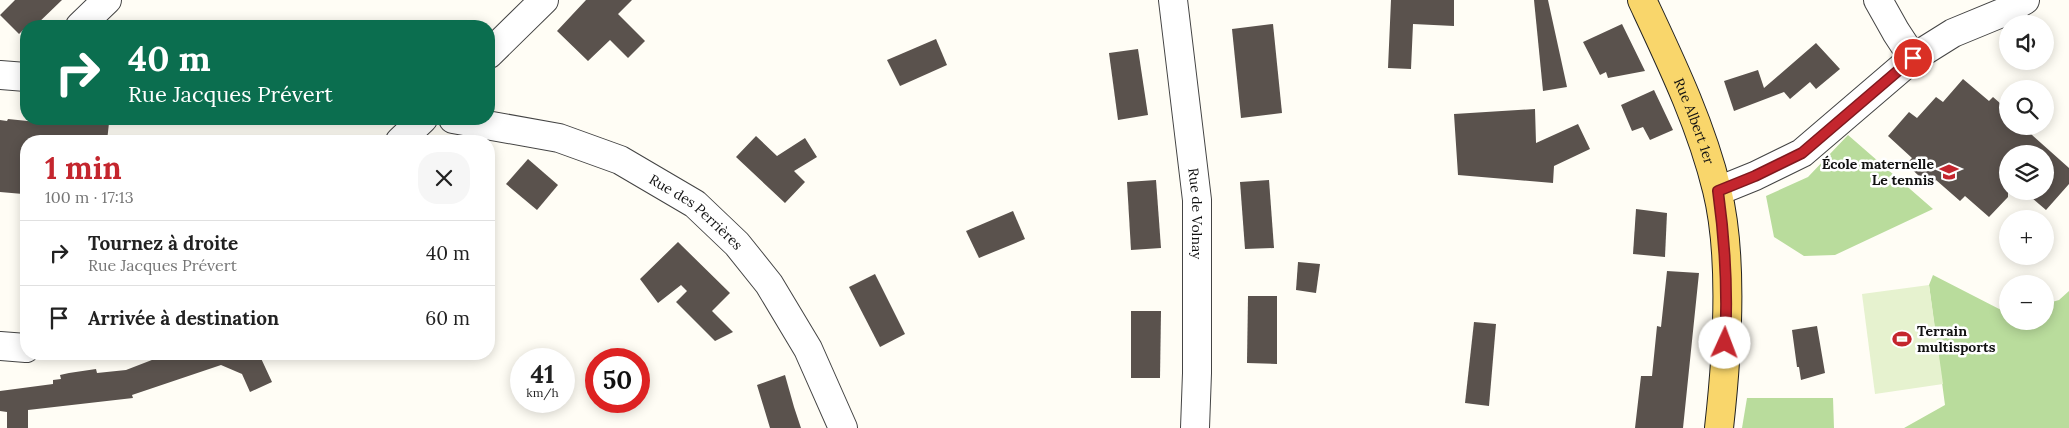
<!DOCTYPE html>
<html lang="fr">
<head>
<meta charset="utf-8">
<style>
  :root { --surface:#fff; --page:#f6f6f6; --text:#222; --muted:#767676; --line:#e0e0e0; --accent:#c4262e }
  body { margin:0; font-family:Lora,serif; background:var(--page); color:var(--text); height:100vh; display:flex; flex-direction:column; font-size:19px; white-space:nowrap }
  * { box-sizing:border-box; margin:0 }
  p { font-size:16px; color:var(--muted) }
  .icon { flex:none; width:28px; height:28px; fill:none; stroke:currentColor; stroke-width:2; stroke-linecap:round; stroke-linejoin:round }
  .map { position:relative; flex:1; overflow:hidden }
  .panel { position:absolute; left:20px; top:135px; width:475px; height:225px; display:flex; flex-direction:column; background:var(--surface); border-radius:20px; box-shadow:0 2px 12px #0003 }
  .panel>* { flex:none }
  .top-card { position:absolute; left:20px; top:20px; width:475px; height:105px; border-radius:20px; box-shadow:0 2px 12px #0003; background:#0b6e4f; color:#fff; overflow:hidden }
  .controls { position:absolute; left:1999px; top:15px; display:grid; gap:10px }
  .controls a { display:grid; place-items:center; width:55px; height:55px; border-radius:50%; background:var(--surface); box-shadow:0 2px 12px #0003; font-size:25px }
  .speed { position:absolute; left:510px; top:348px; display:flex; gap:10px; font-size:25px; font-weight:700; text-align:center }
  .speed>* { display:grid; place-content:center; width:65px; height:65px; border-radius:50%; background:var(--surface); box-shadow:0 2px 12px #0003; line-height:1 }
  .speed small { font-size:12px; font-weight:400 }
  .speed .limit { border:8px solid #d22; background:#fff; color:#111 }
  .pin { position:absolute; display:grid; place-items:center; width:42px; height:42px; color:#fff; margin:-21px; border:2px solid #fff; border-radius:50%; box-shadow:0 1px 5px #0007 }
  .me { position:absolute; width:55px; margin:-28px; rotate:2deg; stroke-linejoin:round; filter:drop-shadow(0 0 4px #0008) }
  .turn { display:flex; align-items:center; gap:18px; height:105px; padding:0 25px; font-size:22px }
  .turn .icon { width:65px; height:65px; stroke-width:2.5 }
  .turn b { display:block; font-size:35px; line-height:42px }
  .round { display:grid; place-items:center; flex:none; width:52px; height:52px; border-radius:20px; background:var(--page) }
  .summary { display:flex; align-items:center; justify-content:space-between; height:85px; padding:0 25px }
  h1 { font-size:30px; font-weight:700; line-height:38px; color:var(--accent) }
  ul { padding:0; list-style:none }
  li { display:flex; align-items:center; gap:15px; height:65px; padding:0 25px; border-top:1px solid var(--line) }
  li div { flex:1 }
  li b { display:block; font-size:19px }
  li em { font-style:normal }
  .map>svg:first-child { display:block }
  .forest { fill:#b9dc9c }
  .pitch { fill:#e6f2cf }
  .building { fill:#5a524d }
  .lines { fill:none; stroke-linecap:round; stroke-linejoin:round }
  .minor-casing { stroke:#444; stroke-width:30 }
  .major-casing { stroke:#222; stroke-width:30 }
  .minor { stroke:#fff; stroke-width:28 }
  .major { stroke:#f9d66b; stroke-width:28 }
  .route-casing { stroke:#7f191e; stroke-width:12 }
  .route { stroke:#c4262e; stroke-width:9 }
  .labels { text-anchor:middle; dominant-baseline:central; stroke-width:5; stroke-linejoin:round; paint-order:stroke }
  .street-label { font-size:14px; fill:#111; stroke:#fff }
  .poi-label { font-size:14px; font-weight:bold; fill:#111; stroke:#fff; text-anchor:end }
</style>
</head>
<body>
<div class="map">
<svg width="2069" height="428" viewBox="0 0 2069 428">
  <rect width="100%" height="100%" fill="#fffdf5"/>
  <g class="forest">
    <path d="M1848 135 1933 209 1835 255 1804 256 1774 237 1766 196 1808 177Z"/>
    <path d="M1933 275 2007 313 2008 321H2045V304L2059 300 2069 291V428H1904L1945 405 1929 285Z"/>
    <path d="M1747 398H1833L1834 428H1742Z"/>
  </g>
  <path class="pitch" d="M1929 285 1943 384 1875 394 1862 294Z"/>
  <g class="building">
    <path d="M15 0H62L35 26H26V31L24 29 19 34 0 15Z"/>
    <path d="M586 0H632L618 14 645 41 628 58 610 40 588 61 557 31Z"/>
    <path d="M1391 0H1454V26L1413 24 1411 69 1388 68Z"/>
    <path d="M1534 0H1548L1567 87 1543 91Z"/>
    <path d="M1273 24 1282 113 1241 118 1232 29Z"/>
    <path d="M1622 24 1645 71 1608 78 1606 72 1600 75 1583 42Z"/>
    <path d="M936 39 947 65 900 86 887 60Z"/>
    <path d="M1816 43 1840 69 1816 89 1810 82 1790 99 1784 92 1734 111 1724 81 1758 70 1764 88Z"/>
    <path d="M1138 49 1148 115 1118 120 1109 53Z"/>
    <path d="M1963 79 1989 101 1993 97 2008 110V126H2022L2069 168V184L2046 210 2024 191H2045V154H2008V197L1989 217 1965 196 1960 201 1936 180 1931 187 1906 164 1912 158 1888 136 1909 112 1917 118 1936 97 1943 102Z"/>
    <path d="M1654 90 1673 130 1650 140 1643 127 1632 131 1621 105Z"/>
    <path d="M1535 109 1536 143 1578 124 1590 149 1554 166 1553 183 1458 175 1454 114Z"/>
    <path d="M8 119 57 124 58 119 109 123 107 141H26L23 194 0 192V120L7 121Z"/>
    <path d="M756 136 777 156 805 138 817 157 794 171 805 182 785 203 736 157Z"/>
    <path d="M528 159 558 185 537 210 506 184Z"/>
    <path d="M1156 180 1161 248 1131 250 1127 182Z"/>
    <path d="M1269 180 1274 248 1245 249 1240 182Z"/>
    <path d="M1636 209 1667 213 1665 257 1633 254Z"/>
    <path d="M1013 211 1025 239 979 258 966 231Z"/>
    <path d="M678 242 730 293 712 311 733 332 715 341 676 302 687 291 681 285 658 303 640 279Z"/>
    <path d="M1298 262 1320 264 1316 293 1296 290Z"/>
    <path d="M1667 271 1699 273 1683 428H1635L1641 376H1652L1657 326 1661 327Z"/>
    <path d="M875 274 905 334 880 347 849 287Z"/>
    <path d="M1248 296H1277V364L1247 363Z"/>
    <path d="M1131 311H1161L1160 378H1131Z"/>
    <path d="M1474 322 1496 324 1489 406 1465 403Z"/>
    <path d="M1817 326 1825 373 1801 380 1799 367H1797L1792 330Z"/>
    <path d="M155 354H259L272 382 250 392 242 374 221 365 132 395 133 398 28 410V428H7V412L0 411V391L53 384V380L61 379 60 375 69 373 96 369 97 373 126 370 157 358Z"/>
    <path d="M785 375 794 407 801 428H770L757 385Z"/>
  </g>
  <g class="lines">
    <g class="minor-casing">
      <g id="minor">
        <path id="s1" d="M1173 0 1197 200V373L1195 428"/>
        <path d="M1878 0 1896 32 1913 58"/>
        <path d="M80 26 107 0"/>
        <path d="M489 54 544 0"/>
        <path d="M0 75 26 77"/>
        <path id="s2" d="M453 119 559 138 620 160 695 204 737 244 769 284 808 349 843 428"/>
        <path d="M400 141 423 119"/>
        <path d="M1718 191 1755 176 1802 153 1913 58 1953 33 2004 12 2025 0"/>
        <path d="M0 346 26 348"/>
      </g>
    </g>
    <g class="major-casing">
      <g id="major">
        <path id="s3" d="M1642 0C1671 62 1701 124 1717 190 1734 259 1727 357 1719 428"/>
      </g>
    </g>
    <use href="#minor" class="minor"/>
    <use href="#major" class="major"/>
  </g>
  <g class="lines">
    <g class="route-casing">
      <path id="route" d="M1725 343C1728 292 1725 242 1718 191L1755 176 1802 153 1913 58"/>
    </g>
    <use href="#route" class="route"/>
  </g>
  <defs>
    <g id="school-bare" transform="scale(1.5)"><path d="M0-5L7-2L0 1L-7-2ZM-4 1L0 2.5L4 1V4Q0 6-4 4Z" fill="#c4262e" stroke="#fff" stroke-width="2.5" paint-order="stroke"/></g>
    <g id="stadium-bare" transform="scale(1.5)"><path d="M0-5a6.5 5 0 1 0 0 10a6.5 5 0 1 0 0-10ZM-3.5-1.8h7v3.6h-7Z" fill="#c4262e" stroke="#fff" stroke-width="2.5" paint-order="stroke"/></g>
  </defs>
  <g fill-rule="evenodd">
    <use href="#school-bare" x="1949" y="172"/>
    <use href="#stadium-bare" x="1902" y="339"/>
  </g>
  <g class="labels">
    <g class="street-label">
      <text stroke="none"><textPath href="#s3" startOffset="132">Rue Albert 1er</textPath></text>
      <text stroke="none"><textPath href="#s1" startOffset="215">Rue de Volnay</textPath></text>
      <text stroke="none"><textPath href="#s2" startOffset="265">Rue des Perrières</textPath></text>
    </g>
    <g class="poi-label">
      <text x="1934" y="164">École maternelle<tspan x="1934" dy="16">Le tennis</tspan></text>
      <text x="1917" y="331" text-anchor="start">Terrain<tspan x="1917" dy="16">multisports</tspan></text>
    </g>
  </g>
</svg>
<div class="controls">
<a><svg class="icon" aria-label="sound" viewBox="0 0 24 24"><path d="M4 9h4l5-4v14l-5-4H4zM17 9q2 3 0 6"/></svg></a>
<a><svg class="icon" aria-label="search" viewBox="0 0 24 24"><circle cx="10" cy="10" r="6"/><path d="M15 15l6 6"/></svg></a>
<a><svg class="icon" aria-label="layers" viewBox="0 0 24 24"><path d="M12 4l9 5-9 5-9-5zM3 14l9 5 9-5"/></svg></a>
<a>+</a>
<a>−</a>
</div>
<div class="speed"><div>41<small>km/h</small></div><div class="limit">50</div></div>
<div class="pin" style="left:1913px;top:58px;background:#d93025"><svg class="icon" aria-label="arrive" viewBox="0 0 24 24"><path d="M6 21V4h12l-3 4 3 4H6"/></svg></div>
<svg class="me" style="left:1725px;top:343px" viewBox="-20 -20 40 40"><circle r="19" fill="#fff"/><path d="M0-13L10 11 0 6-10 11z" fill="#c4262e"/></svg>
<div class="top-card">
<div class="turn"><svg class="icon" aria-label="right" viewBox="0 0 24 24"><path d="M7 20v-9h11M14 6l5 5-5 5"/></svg><div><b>40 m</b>Rue Jacques Prévert</div></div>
</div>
<section class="panel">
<div class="summary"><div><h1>1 min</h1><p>100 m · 17:13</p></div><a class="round"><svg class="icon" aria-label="close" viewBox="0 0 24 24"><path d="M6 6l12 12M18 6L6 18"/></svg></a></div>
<ul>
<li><svg class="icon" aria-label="right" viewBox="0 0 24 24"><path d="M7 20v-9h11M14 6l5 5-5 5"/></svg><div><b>Tournez à droite</b><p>Rue Jacques Prévert</p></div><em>40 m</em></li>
<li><svg class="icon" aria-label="arrive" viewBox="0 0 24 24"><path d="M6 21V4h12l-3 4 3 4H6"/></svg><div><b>Arrivée à destination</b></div><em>60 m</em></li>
</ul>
</section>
</div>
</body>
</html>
